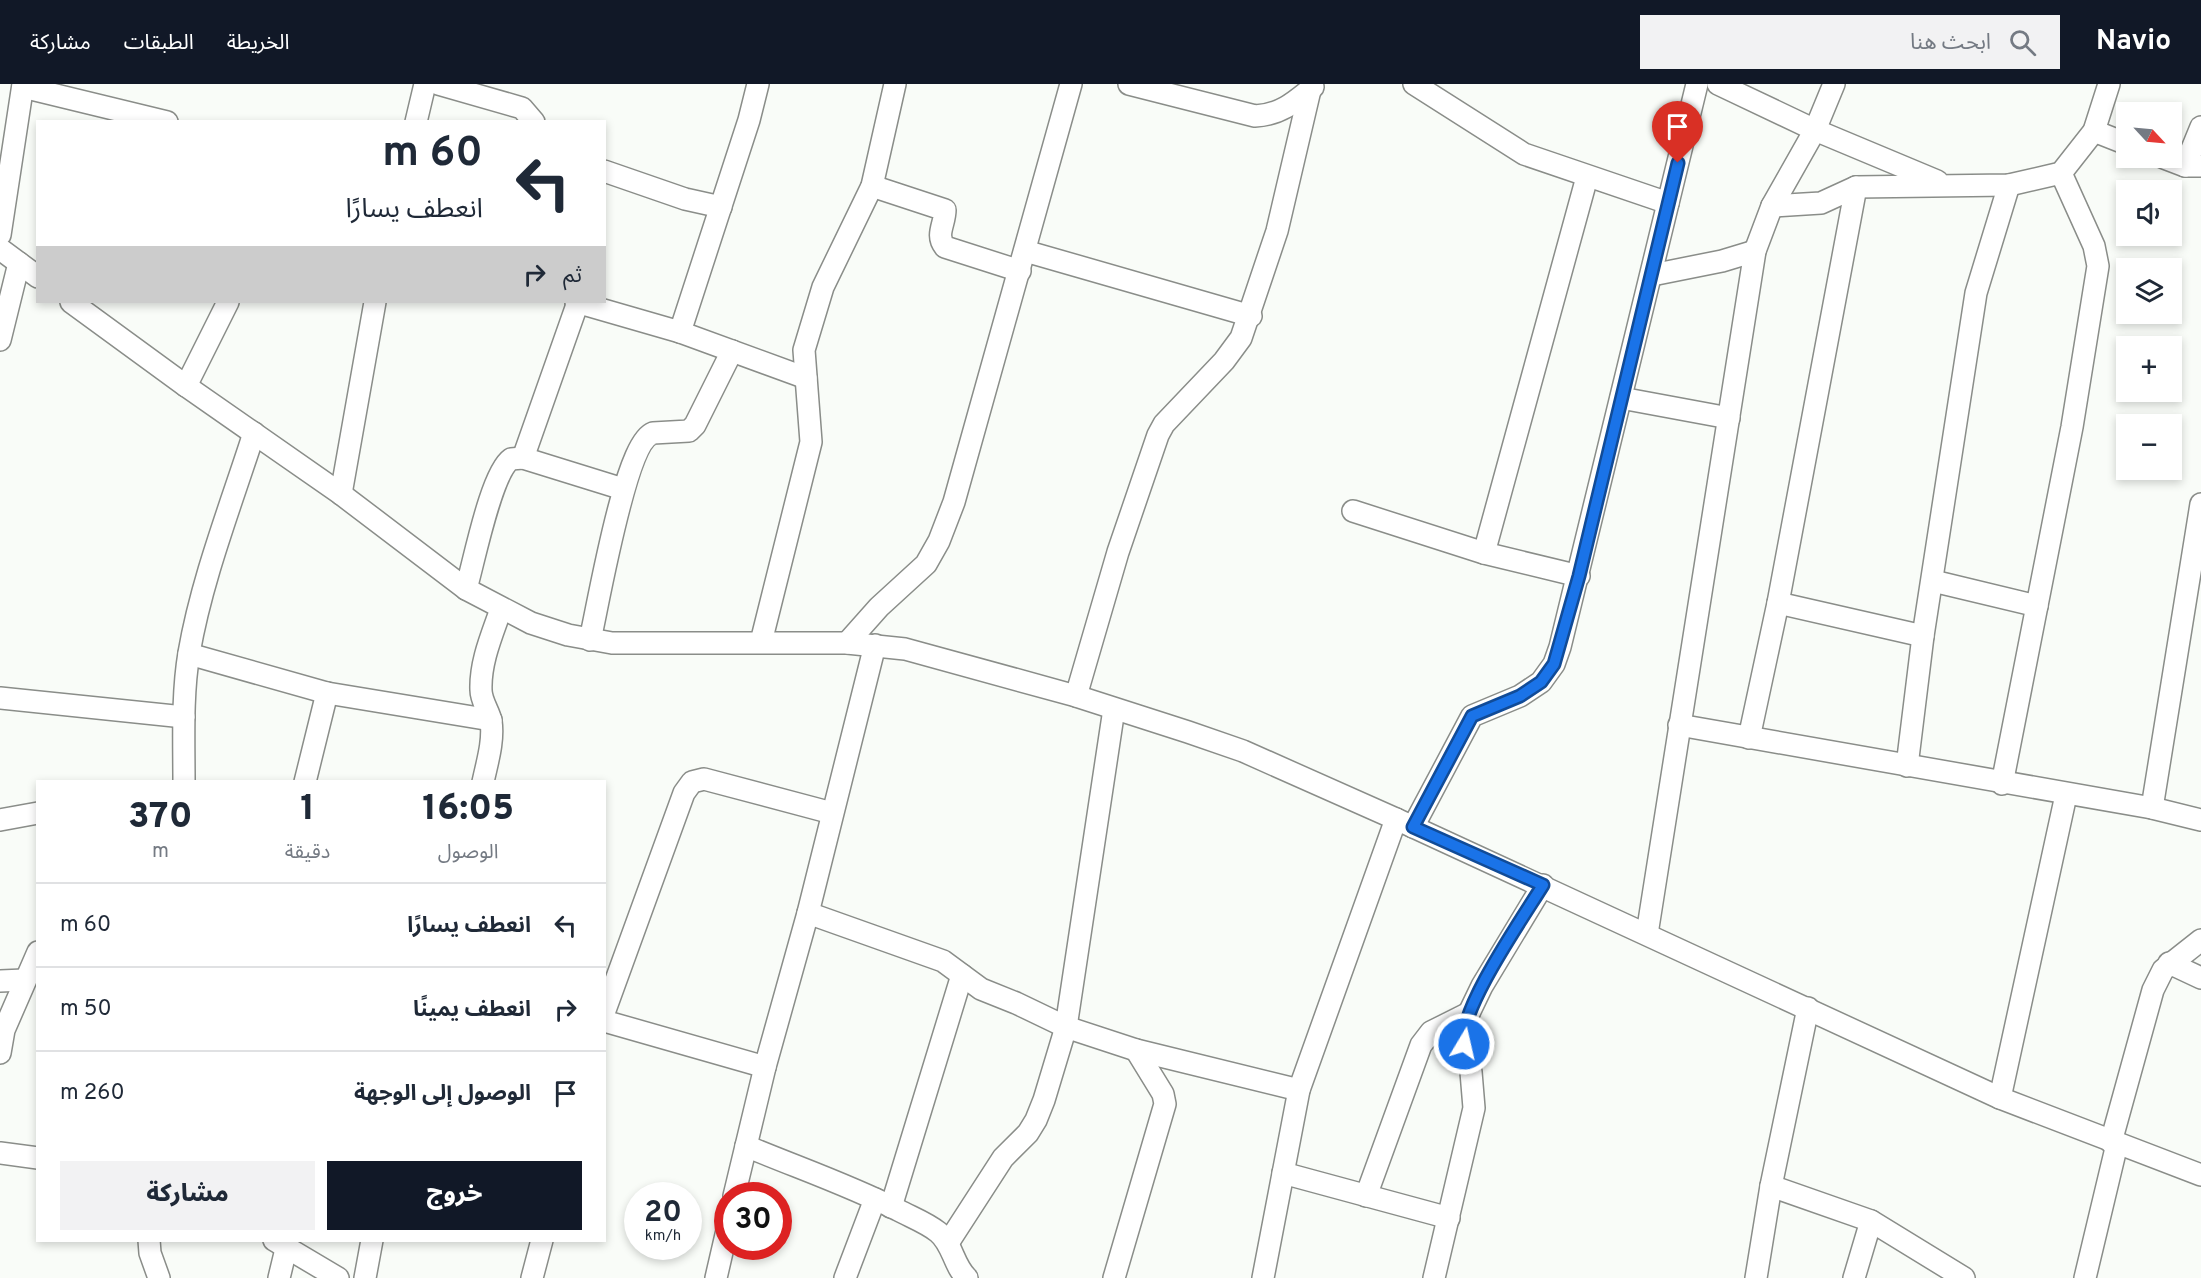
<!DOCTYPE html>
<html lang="ar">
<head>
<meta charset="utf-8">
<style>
  :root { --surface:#fff; --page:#f2f2f3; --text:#1f2937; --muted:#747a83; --line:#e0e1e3; --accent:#111827 }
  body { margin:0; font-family:Overpass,"Noto Sans Arabic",sans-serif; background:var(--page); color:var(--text); direction:rtl; height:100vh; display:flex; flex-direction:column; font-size:22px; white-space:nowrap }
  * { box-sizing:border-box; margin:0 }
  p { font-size:20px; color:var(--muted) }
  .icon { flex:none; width:33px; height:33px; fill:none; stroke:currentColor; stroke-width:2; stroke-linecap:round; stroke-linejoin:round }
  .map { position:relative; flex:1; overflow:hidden; direction:ltr }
  .drawer { position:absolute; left:36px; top:696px; width:570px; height:462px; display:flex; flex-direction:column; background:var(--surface); border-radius:0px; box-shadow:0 3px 9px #0003; direction:rtl }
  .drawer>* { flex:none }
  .banner { position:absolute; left:36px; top:36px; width:570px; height:183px; border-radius:0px; box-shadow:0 3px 9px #0003; direction:rtl; background:#fff; color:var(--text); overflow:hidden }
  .needle { width:39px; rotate:116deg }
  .buttons { position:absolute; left:2116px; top:18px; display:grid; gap:12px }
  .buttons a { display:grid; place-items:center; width:66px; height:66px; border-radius:0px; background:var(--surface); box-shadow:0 3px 9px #0003; font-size:30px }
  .speed { position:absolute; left:624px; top:1098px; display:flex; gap:12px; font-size:30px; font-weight:700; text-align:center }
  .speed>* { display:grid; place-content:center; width:78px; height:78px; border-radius:50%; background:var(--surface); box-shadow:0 3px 9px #0003; line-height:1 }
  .speed small { font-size:15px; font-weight:400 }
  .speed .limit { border:9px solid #d22; background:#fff; color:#111 }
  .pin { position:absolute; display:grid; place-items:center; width:51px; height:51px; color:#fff; margin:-62px -26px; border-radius:50% 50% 50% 0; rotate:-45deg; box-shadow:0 0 6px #0007 }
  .pin .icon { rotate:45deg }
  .me { position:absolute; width:66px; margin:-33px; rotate:9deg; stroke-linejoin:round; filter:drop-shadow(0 0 4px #0008) }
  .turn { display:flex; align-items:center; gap:21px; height:126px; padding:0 24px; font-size:27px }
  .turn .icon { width:78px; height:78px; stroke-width:2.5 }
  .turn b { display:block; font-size:42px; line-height:51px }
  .then { display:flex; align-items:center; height:57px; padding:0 24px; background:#0003; gap:12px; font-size:22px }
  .eta { display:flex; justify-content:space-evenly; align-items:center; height:102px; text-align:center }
  .eta b { font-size:36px; font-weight:800; line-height:42px }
  .cta { display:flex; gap:12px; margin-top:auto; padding:12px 24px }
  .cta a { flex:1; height:69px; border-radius:0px; background:var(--accent); color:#fff; font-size:24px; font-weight:800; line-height:69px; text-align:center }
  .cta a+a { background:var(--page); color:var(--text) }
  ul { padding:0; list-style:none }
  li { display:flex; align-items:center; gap:18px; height:84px; padding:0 24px; border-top:2px solid var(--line) }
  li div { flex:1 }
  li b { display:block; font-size:22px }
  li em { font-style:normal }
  header { display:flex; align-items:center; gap:36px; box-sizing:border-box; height:84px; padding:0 30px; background:var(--accent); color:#fff }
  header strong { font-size:28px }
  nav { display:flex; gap:33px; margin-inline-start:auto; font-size:21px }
  .search { width:420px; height:54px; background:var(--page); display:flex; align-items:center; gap:15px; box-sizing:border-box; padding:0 21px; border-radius:0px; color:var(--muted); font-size:22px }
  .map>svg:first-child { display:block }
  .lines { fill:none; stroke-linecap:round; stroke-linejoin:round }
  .minor-casing { stroke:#8a8d89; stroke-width:24 }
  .minor { stroke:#fff; stroke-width:21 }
  .route-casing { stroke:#114b97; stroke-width:15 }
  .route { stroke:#1a73e8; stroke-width:10 }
</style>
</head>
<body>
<header>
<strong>Navio</strong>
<div class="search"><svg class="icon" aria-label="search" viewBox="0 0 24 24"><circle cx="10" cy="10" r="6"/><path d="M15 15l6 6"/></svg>ابحث هنا</div>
<nav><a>الخريطة</a><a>الطبقات</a><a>مشاركة</a></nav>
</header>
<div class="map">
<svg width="2201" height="1194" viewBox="0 0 2201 1194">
  <rect width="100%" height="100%" fill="#f9fcf8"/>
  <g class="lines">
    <g class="minor-casing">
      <g id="minor">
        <path d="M438 0 522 24 534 38"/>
        <path d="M1129 0 1255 32C1280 31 1295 18 1313 3"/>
        <path d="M1414 0 1524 70 1668 119"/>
        <path d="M1718 0 1815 46 1937 97"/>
        <path d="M23 3 167 38"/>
        <path d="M416 38 425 0"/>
        <path d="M2094 47 2127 60"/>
        <path d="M2164 74 2185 82H2201"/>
        <path d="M2185 82 2201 43"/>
        <path d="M604 87 685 115 721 123"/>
        <path d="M872 102 945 126C945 140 935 151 945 163L1020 187"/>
        <path d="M1772 122 1821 119 1856 103 2009 101 2061 89 2094 47 2109 0"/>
        <path d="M0 151 23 0"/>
        <path d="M0 165 38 193"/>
        <path d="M1025 167 1251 232"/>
        <path d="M1652 191 1722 177 1755 167"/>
        <path d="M71 218 186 302 341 410 466 505 531 539 568 551 612 559H847L905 565 1076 612 1188 648 1243 667 1396 735 2000 1014 2201 1091"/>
        <path d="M576 218 680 248 806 294"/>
        <path d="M680 248 749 36 758 0"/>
        <path d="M0 256 19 179"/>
        <path d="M186 302 228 218"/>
        <path d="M1621 314 1729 334"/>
        <path d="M523 374 578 218"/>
        <path d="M341 410 375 218"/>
        <path d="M1353 427 1484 469 1579 492"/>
        <path d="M1484 469 1587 93"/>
        <path d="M1933 497 2037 522"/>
        <path d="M466 505C474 478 491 389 511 375L523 374 623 405"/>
        <path d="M1778 519 1923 552"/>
        <path d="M590 556C598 522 625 359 653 349L689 347 695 341 732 267"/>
        <path d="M761 558 811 358 804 266 823 203 872 102 895 0"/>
        <path d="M847 559 879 523 926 480 939 457 954 418 1071 0"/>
        <path d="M189 570 327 609 491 636"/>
        <path d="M1076 612 1118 468 1158 351 1164 340 1224 277 1241 254 1277 147 1310 6"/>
        <path d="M0 614 184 633"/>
        <path d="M1679 641 2152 724 2201 736"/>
        <path d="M1749 654 1778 519 1856 103"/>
        <path d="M1907 682 1923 552 1976 209 2009 101"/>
        <path d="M184 698C184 655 182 611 189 569 202 494 231 421 254 349"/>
        <path d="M305 698 327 609"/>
        <path d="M483 698C487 679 494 657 491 637 489 627 481 617 481 606 480 578 492 551 501 525"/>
        <path d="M2002 700 2072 343 2098 182 2094 162 2061 89"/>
        <path d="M2152 724 2201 420"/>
        <path d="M0 736 38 729"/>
        <path d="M1413 743 1472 632 1520 612 1541 598 1554 580 1560 563 1697 0"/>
        <path d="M808 829 943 877 981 905 1016 919 1066 943 1136 966 1299 1006"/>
        <path d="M1647 850 1755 167 1772 122 1815 46 1834 0"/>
        <path d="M2169 879 2201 894"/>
        <path d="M0 897 24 896"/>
        <path d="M604 929 684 709 692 698 704 695 832 729"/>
        <path d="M604 937 765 983"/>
        <path d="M0 969 4 946 38 868"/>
        <path d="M2000 1014 2066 711"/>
        <path d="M2111 1058 2153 906 2163 886 2201 856"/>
        <path d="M746 1062C796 1083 849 1101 898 1126 911 1133 927 1139 938 1148 953 1160 953 1181 967 1194"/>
        <path d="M0 1069 38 1074"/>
        <path d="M1283 1089 1449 1134"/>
        <path d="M1771 1102 1871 1137 1964 1194"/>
        <path d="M734 1112 765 983 808 829 875 561"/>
        <path d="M1366 1112 1421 961 1431 948 1469 929"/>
        <path d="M891 1123 962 891"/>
        <path d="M149 1156 150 1169 159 1194"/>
        <path d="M274 1156 338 1194"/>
        <path d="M948 1159 1003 1074 1028 1049 1036 1036 1044 1016 1066 943 1114 625"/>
        <path d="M279 1194 286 1165"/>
        <path d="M365 1194 372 1156"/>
        <path d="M532 1194 542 1156"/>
        <path d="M716 1194 728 1142"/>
        <path d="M845 1194 875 1115"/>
        <path d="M1114 1194 1165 1020 1163 1010 1136 966"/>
        <path d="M1263 1194 1299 1006 1396 735"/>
        <path d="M1434 1194 1474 1024 1471 988 1462 955 1463 948 1469 929 1482 902 1543 801"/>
        <path d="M1756 1194 1771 1102 1808 924"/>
        <path d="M1854 1194 1871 1137"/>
        <path d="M2085 1194 2117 1060"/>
      </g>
    </g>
    <use href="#minor" class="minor"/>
  </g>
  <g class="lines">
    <g class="route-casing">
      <path id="route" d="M1464 960C1457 928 1524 832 1543 801L1413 743 1472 632 1520 612 1541 598 1554 580 1579 492 1678 79"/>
    </g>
    <use href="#route" class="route"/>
  </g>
</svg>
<div class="buttons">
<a><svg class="needle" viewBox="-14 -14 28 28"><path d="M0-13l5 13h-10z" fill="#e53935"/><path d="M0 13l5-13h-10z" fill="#747a83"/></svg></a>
<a><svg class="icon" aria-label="sound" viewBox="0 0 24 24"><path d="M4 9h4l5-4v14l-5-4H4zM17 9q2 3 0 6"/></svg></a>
<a><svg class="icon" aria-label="layers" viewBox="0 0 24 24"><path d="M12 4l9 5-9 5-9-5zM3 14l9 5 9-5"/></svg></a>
<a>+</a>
<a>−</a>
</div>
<div class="speed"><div>20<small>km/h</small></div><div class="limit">30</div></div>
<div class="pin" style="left:1678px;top:79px;background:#d93025"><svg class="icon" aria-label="arrive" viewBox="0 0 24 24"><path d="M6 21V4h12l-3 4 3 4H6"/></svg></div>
<svg class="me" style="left:1464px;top:960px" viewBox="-20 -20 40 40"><circle r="17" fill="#1a73e8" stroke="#fff" stroke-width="3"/><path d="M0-11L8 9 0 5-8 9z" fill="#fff"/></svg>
<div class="banner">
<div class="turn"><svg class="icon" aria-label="left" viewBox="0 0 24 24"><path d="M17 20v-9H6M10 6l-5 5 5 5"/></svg><div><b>60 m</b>انعطف يسارًا</div></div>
<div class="then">ثم<svg class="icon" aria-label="right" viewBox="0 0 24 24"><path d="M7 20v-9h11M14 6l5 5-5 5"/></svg></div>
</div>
<section class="drawer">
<div class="eta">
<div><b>16:05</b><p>الوصول</p></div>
<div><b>1</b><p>دقيقة</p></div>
<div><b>370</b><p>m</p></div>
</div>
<ul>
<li><svg class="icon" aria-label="left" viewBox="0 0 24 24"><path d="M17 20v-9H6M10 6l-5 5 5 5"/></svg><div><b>انعطف يسارًا</b></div><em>60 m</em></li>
<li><svg class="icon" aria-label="right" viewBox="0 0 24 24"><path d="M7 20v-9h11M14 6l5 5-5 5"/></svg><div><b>انعطف يمينًا</b></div><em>50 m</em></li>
<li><svg class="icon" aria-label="arrive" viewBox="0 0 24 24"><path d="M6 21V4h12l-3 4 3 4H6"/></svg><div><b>الوصول إلى الوجهة</b></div><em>260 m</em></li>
</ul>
<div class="cta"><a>خروج</a><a>مشاركة</a></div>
</section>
</div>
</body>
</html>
